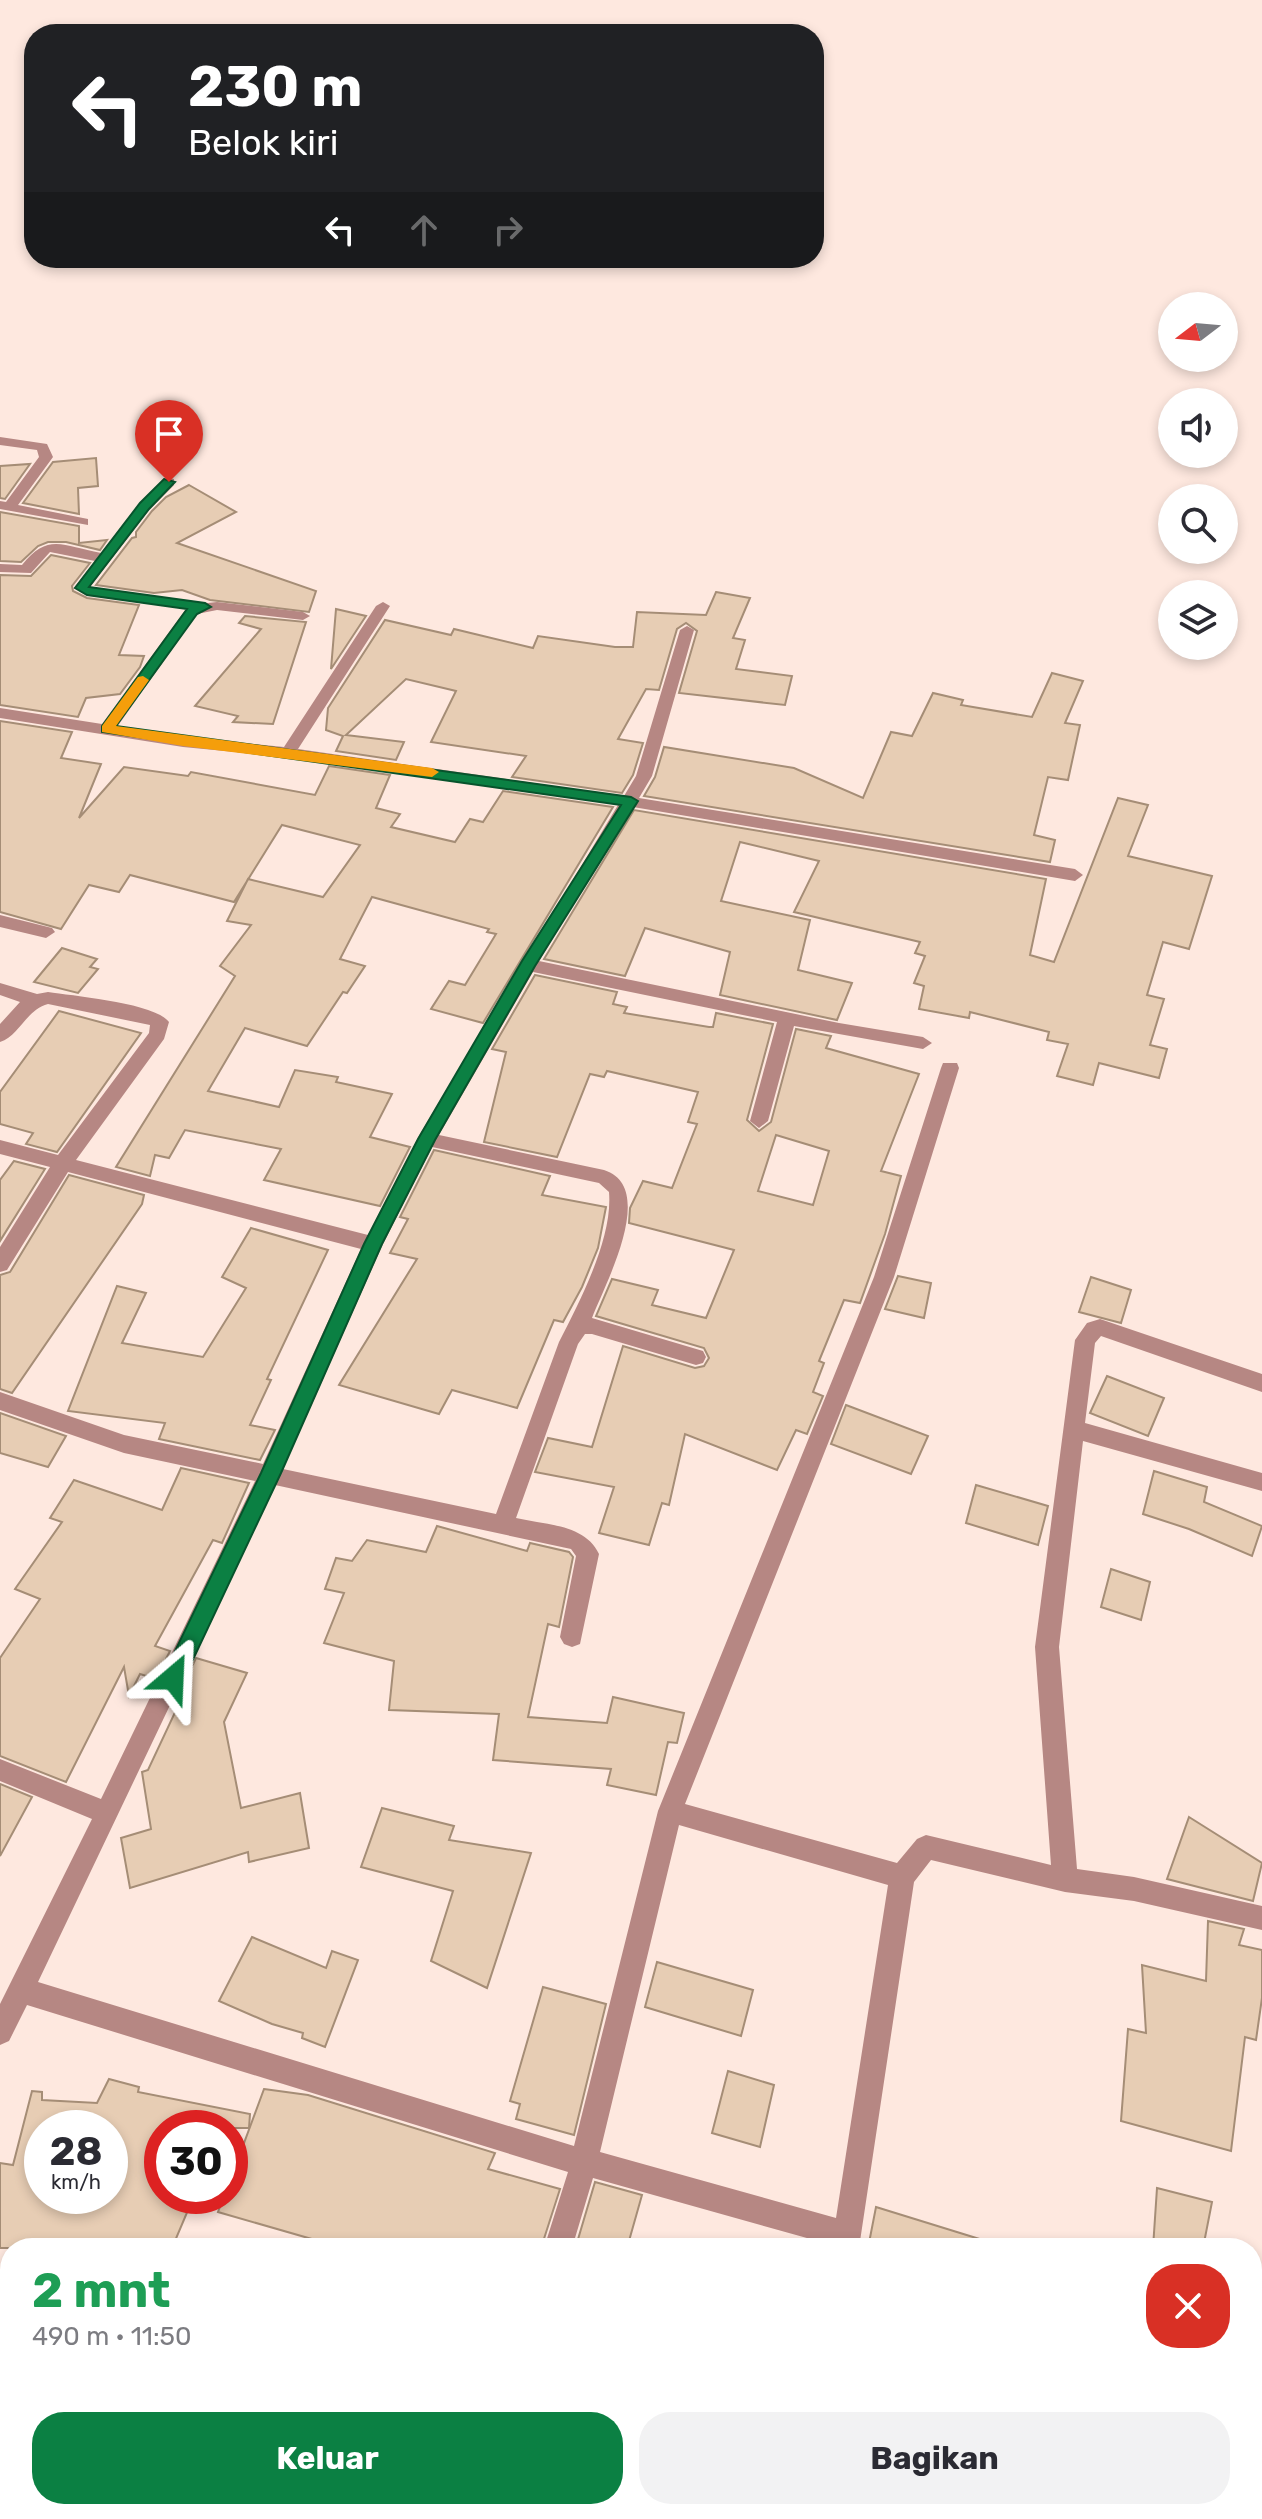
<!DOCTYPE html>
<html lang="id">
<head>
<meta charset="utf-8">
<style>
  :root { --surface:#fff; --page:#f2f2f3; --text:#2b2b33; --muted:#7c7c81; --accent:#0b8043 }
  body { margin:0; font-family:Rubik,sans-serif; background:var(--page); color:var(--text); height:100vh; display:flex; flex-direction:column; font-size:30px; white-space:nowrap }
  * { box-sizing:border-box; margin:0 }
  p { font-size:26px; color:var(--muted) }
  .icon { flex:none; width:44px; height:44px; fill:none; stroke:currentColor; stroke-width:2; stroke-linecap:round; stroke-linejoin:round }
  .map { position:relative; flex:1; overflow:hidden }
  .sheet { position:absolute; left:0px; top:2238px; width:1262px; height:282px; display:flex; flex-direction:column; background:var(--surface); border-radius:32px 32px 0 0; box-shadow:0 4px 12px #0003 }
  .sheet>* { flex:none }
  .guide { position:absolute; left:24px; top:24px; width:800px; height:244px; border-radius:32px; box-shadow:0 4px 12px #0003; background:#202124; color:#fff; overflow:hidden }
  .needle { width:52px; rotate:254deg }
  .fabs { position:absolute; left:1158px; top:292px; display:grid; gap:16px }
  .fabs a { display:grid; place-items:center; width:80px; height:80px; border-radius:50%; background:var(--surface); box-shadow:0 4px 12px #0003; font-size:40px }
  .speed { position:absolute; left:24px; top:2110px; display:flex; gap:16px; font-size:40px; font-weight:700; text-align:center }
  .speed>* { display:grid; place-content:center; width:104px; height:104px; border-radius:50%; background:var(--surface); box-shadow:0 4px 12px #0003; line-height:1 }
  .speed small { font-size:20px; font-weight:400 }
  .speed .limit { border:12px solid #d22; background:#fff; color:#111 }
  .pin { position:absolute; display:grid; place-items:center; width:68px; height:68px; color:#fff; margin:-82px -34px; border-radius:50% 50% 50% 0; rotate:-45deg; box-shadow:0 0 8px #0007 }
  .pin .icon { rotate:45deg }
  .me { position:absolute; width:88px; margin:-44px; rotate:26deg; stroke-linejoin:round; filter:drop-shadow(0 0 6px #0008) }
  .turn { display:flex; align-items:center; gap:28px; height:168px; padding:0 32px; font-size:36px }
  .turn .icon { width:104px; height:104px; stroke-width:2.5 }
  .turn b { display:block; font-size:56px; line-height:68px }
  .lanes { display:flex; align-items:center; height:76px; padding:0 32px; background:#0003; justify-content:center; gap:40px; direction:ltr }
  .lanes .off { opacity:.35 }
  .round { display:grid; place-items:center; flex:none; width:84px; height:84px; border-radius:32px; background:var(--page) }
  .head { display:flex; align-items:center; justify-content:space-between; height:136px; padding:0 32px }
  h1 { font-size:48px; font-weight:700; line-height:60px; color:#1e9e55 }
  .action { display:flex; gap:16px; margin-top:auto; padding:16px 32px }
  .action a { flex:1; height:92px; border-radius:32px; background:var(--accent); color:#fff; font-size:32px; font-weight:700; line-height:92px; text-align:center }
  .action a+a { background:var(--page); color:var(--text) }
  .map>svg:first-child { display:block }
  .building { fill:#e7cdb4; stroke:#a58d76; stroke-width:2; fill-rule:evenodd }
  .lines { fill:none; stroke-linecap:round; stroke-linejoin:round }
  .lane { fill:#b68783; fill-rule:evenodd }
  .street { fill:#b68783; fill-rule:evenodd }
  .route { fill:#0b8043; stroke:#07532c; stroke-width:2 }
  .slow { fill:#f59e0b }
</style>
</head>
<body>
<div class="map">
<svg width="1262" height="2519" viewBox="0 0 1262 2519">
  <rect width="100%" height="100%" fill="#fee8df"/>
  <g class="building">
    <path d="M96 458 98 486 78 488 79 514 23 503 53 462Z"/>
    <path d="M30 464 5 499 0 498V466Z"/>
    <path d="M189 485 236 512 177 543 316 591 309 612 210 600 182 590 154 593 96 585 132 538 136 537V532L152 511 166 497Z"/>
    <path d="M0 512 79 526V543L107 540 100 550 66 542H48L38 546 21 562 0 561Z"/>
    <path d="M51 555 90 563 72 586 73 591 87 598 139 605 119 655 144 656 140 667 120 694 86 698 78 717 0 705V575L31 576Z"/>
    <path d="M716 592 750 598 733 638 745 640 736 669 792 676 785 705 679 693 697 631 686 623 677 629 659 690 646 689 618 739 643 743 633 775 622 793 512 777 526 756 431 742 456 691 406 679 346 735 404 742 396 760 336 751 343 736 326 730 328 708 385 620 451 635 454 629 533 648 538 636 615 647H633L637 612 706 615Z"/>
    <path d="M336 609 366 616 331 669Z"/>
    <path d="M245 616 306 622 273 724 233 722 238 716 195 706 261 629 239 623Z"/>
    <path d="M1052 673 1083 681 1065 723 1080 725 1068 780 1048 777 1034 835 1055 840 1050 862 644 796 655 777 664 747 794 768 863 798 891 732 912 736 933 693 963 700 961 705 1032 717Z"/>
    <path d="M0 721 72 732 61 758 101 764 79 818 124 767 188 776 191 772 315 795 329 766 390 775 376 808 400 814 391 827 455 842 470 819 483 822 503 791 613 807 483 1023 431 1009 449 981 465 985 496 934 487 932 489 929 372 897 340 959 365 966 347 993 343 992 307 1046 245 1028 208 1091 279 1107 295 1070 338 1077 336 1082 392 1094 370 1137 410 1147 380 1206 264 1180 281 1149 185 1130 169 1158 155 1155 150 1176 116 1167 235 976 220 966 251 925 227 921 248 879 323 897 360 845 282 825 234 902 130 875 119 892 89 885 61 929 0 912Z"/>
    <path d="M1118 798 1148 805 1128 856 1212 876 1189 949 1163 942 1147 995 1164 999 1150 1045 1167 1049 1159 1078 1099 1063 1093 1085 1057 1076 1068 1044 1047 1040 1049 1032 970 1012 969 1018 919 1009 924 986 914 983 925 956 915 953 920 942 794 912 819 861 740 842 721 901 810 920 798 970 852 983 837 1020 720 995 730 952 645 928 625 976 544 959 634 810 1046 879 1030 955 1054 962Z"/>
    <path d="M62 948 97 959 90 967 98 969 78 993 34 982Z"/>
    <path d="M535 975 617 992 613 1004 627 1007 624 1013 709 1027H713L716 1013 773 1024 747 1120 759 1131 771 1122 796 1029 831 1036 826 1048 919 1074 881 1171 901 1176 885 1234 860 1303 844 1300 819 1361 824 1363 813 1392 823 1396 807 1434 796 1430 777 1470 685 1434 669 1505 662 1503 649 1545 599 1533 614 1487 535 1472 548 1438 592 1447 623 1346 695 1368 704 1366 709 1358 704 1348 596 1316 612 1279 658 1290 652 1305 706 1318 734 1250 629 1223 630 1208 643 1181 672 1188 697 1124 688 1122 698 1092 607 1071 604 1077 590 1074 557 1157 484 1142 506 1052 492 1049ZM776 1135 829 1151 813 1205 758 1191Z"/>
    <path d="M59 1011 141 1033 57 1152 26 1144 33 1133 0 1124V1092Z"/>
    <path d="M434 1150 550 1176 542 1195 606 1207 598 1248 582 1287 563 1322 554 1320 517 1408 452 1390 439 1414 339 1385 417 1259 390 1253 408 1219 400 1217Z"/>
    <path d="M14 1161 45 1169 0 1241V1180Z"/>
    <path d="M69 1175 144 1195 142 1204 12 1393 0 1389V1275L10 1272Z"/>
    <path d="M251 1228 328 1250 267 1379 271 1380 250 1425 275 1430 260 1460 159 1439 165 1423 68 1411 117 1286 146 1293 122 1343 203 1357 246 1288 222 1277Z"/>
    <path d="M898 1276 931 1283 924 1318 885 1309Z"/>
    <path d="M1091 1277 1131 1290 1121 1323 1079 1312Z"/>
    <path d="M1107 1376 1164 1398 1148 1436 1090 1413Z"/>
    <path d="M846 1405 928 1436 911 1474 831 1444Z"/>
    <path d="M0 1413 66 1436 48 1467 0 1453Z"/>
    <path d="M181 1468 249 1483 222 1543 213 1540 155 1646 170 1651 156 1679 140 1674 129 1696 124 1667 66 1782 0 1756V1658L40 1599 15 1589 62 1522 50 1518 74 1480 162 1510Z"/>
    <path d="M1154 1471 1207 1487 1204 1502 1262 1526 1252 1556 1189 1529 1143 1514Z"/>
    <path d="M976 1485 1048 1506 1038 1545 966 1523Z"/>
    <path d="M437 1526 527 1551 530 1543 569 1552 573 1557 559 1627 548 1624 528 1717 607 1723 613 1697 684 1713 677 1743 668 1742 656 1795 607 1785 611 1769 493 1760 499 1714 389 1710 394 1661 324 1643 344 1593 325 1589 336 1558 352 1561 367 1540 426 1552Z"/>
    <path d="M1111 1569 1150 1582 1141 1620 1101 1607Z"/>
    <path d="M196 1658 247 1673 224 1722 241 1808 300 1793 309 1848 249 1862 248 1852 130 1888 121 1838 151 1829 142 1772 148 1770 186 1689 182 1688Z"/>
    <path d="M0 1784 32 1797 0 1856Z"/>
    <path d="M382 1808 454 1826 449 1840 531 1853 487 1988 431 1961 453 1891 361 1867Z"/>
    <path d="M1189 1817 1262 1863 1253 1901 1167 1879Z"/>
    <path d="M1208 1921 1244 1929 1239 1945 1262 1950V1998L1256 2040 1245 2037 1231 2151 1121 2121 1128 2029 1146 2033 1142 1965 1206 1981Z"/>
    <path d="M252 1937 326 1968 332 1951 358 1960 325 2047 302 2038 303 2033 272 2024 219 2001Z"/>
    <path d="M657 1962 753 1990 741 2036 645 2007Z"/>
    <path d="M543 1987 606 2004 574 2135 516 2119 520 2104 510 2101Z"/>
    <path d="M728 2071 774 2085 760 2147 712 2133Z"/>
    <path d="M109 2079 139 2087 138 2092 250 2114 249 2128H162V2196H194L172 2248H0V2163L13 2165 32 2091 42 2092V2100L97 2103ZM42 2128H110V2196H42Z"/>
    <path d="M264 2089 308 2095 495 2153 488 2169 560 2189 541 2248H343L218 2212 224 2196H230V2181Z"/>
    <path d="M595 2182 642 2195 627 2248 576 2246Z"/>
    <path d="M1157 2188 1212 2202 1203 2248H1153Z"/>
    <path d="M876 2207 986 2241 985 2248H868Z"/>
  </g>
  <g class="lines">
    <path class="lane" d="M0 2293 10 2297V2325L0 2321Z"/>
    <g class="street">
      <path d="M0 437 47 444 53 457 18 505 88 519V525L0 509V501L6 502 39 457 37 450 0 445Z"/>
      <path d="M169 478 174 479V485L150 509 90 587 208 603 217 602 303 612 310 616 303 620 217 610 197 614 117 727 183 737 284 747 376 606 383 602 390 606 298 749 624 796 636 776 680 630 687 626 694 630 652 776 639 798 1075 869 1083 875 1075 881 633 807 539 961 839 1023 923 1037 932 1043 923 1049 794 1026 768 1121 759 1128 750 1121 777 1022 533 972 439 1135 604 1170C658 1187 605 1284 592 1318L703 1351 706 1357 703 1363 696 1365 592 1334H585L578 1344 516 1518C546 1525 585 1524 599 1554L580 1644 572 1647 564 1644 560 1637 576 1556 571 1549 275 1485 38 1982 574 2146 658 1811 874 1277 941 1068 943 1063H957L959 1068 894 1277 685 1804 897 1863 917 1839 926 1835 1051 1865 1035 1647 1075 1340 1087 1323 1100 1319 1262 1374V1392L1101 1336 1095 1343 1085 1423 1262 1473V1491L1083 1441 1059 1647 1077 1869 1134 1877 1262 1906V1930L1134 1901 1065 1892 931 1860 914 1882 859 2248H831L832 2245 593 2178 572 2248H544L568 2172 27 2005 9 2041 0 2045V2004L92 1819 0 1781V1759L101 1799 255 1481 124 1453 0 1410V1392L124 1435 263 1464 361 1249 68 1172 7 1270 0 1272V1247L50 1167 0 1154V1140L58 1155 149 1033 150 1025 48 1004C26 1010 19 1036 0 1042V1024L20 1002 0 995V983L37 994 48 992C74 996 155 1003 169 1022L164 1039 76 1160 368 1235 420 1134 618 805 288 757 183 747 0 718V708L102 724 186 609 87 595 74 588 95 561 50 552 31 573 0 572V564L22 565C48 532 63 546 101 553L140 503ZM432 1147 599 1183 609 1192C613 1238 580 1301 559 1342L496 1514 283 1469 383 1244ZM679 1825 888 1885 836 2218 600 2152Z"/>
      <path d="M0 915 52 928 55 932 46 938 0 927Z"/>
      <path d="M1262 2338V2519H1238V2510H1252V2342Z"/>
      <path d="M463 2510H493L491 2519H461Z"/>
      <path d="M787 2510H817L815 2519H785Z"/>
    </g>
  </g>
  <path class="route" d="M164 479 175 482 149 509 89 587 205 603 211 607 197 614 116 726 631 797 638 801 535 966 435 1140 382 1244 281 1473 181 1685 173 1688 165 1685 162 1678 261 1473 364 1244 418 1139 522 961 621 805 102 732V726L187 609 87 595 75 588 140 503Z"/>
  <path class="slow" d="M143 676 149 680 116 726 432 768 439 772 432 777 183 746 102 732V726L138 677Z"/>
</svg>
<div class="fabs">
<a><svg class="needle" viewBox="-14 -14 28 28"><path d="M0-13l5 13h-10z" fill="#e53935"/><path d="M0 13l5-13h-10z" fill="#7c7c81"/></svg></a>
<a><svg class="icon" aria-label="sound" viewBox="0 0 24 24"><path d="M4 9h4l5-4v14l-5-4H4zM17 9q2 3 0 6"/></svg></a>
<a><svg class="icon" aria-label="search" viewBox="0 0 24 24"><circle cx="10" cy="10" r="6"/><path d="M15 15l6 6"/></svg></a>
<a><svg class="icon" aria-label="layers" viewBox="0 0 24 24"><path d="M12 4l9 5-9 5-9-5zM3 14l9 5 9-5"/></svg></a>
</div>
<div class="speed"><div>28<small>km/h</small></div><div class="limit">30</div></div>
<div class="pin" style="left:169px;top:482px;background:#d93025"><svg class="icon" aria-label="arrive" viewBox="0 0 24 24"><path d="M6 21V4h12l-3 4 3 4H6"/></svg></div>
<svg class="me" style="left:173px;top:1678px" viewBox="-20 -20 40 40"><path d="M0-17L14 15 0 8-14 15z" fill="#0b8043" stroke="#fff" stroke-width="4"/></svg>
<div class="guide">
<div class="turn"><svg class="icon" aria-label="left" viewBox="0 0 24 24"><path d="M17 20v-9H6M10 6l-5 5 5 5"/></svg><div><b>230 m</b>Belok kiri</div></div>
<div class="lanes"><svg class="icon" aria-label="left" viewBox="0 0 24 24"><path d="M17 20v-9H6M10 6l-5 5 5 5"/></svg><svg class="icon off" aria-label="ahead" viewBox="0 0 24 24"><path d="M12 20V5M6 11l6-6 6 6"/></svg><svg class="icon off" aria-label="right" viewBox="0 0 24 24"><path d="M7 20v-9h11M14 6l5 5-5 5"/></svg></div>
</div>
<section class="sheet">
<div class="head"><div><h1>2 mnt</h1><p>490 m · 11:50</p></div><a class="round" style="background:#d93025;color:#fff"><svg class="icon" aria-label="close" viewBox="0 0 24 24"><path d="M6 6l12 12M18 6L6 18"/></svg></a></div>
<div class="action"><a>Keluar</a><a>Bagikan</a></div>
</section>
</div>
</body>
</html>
